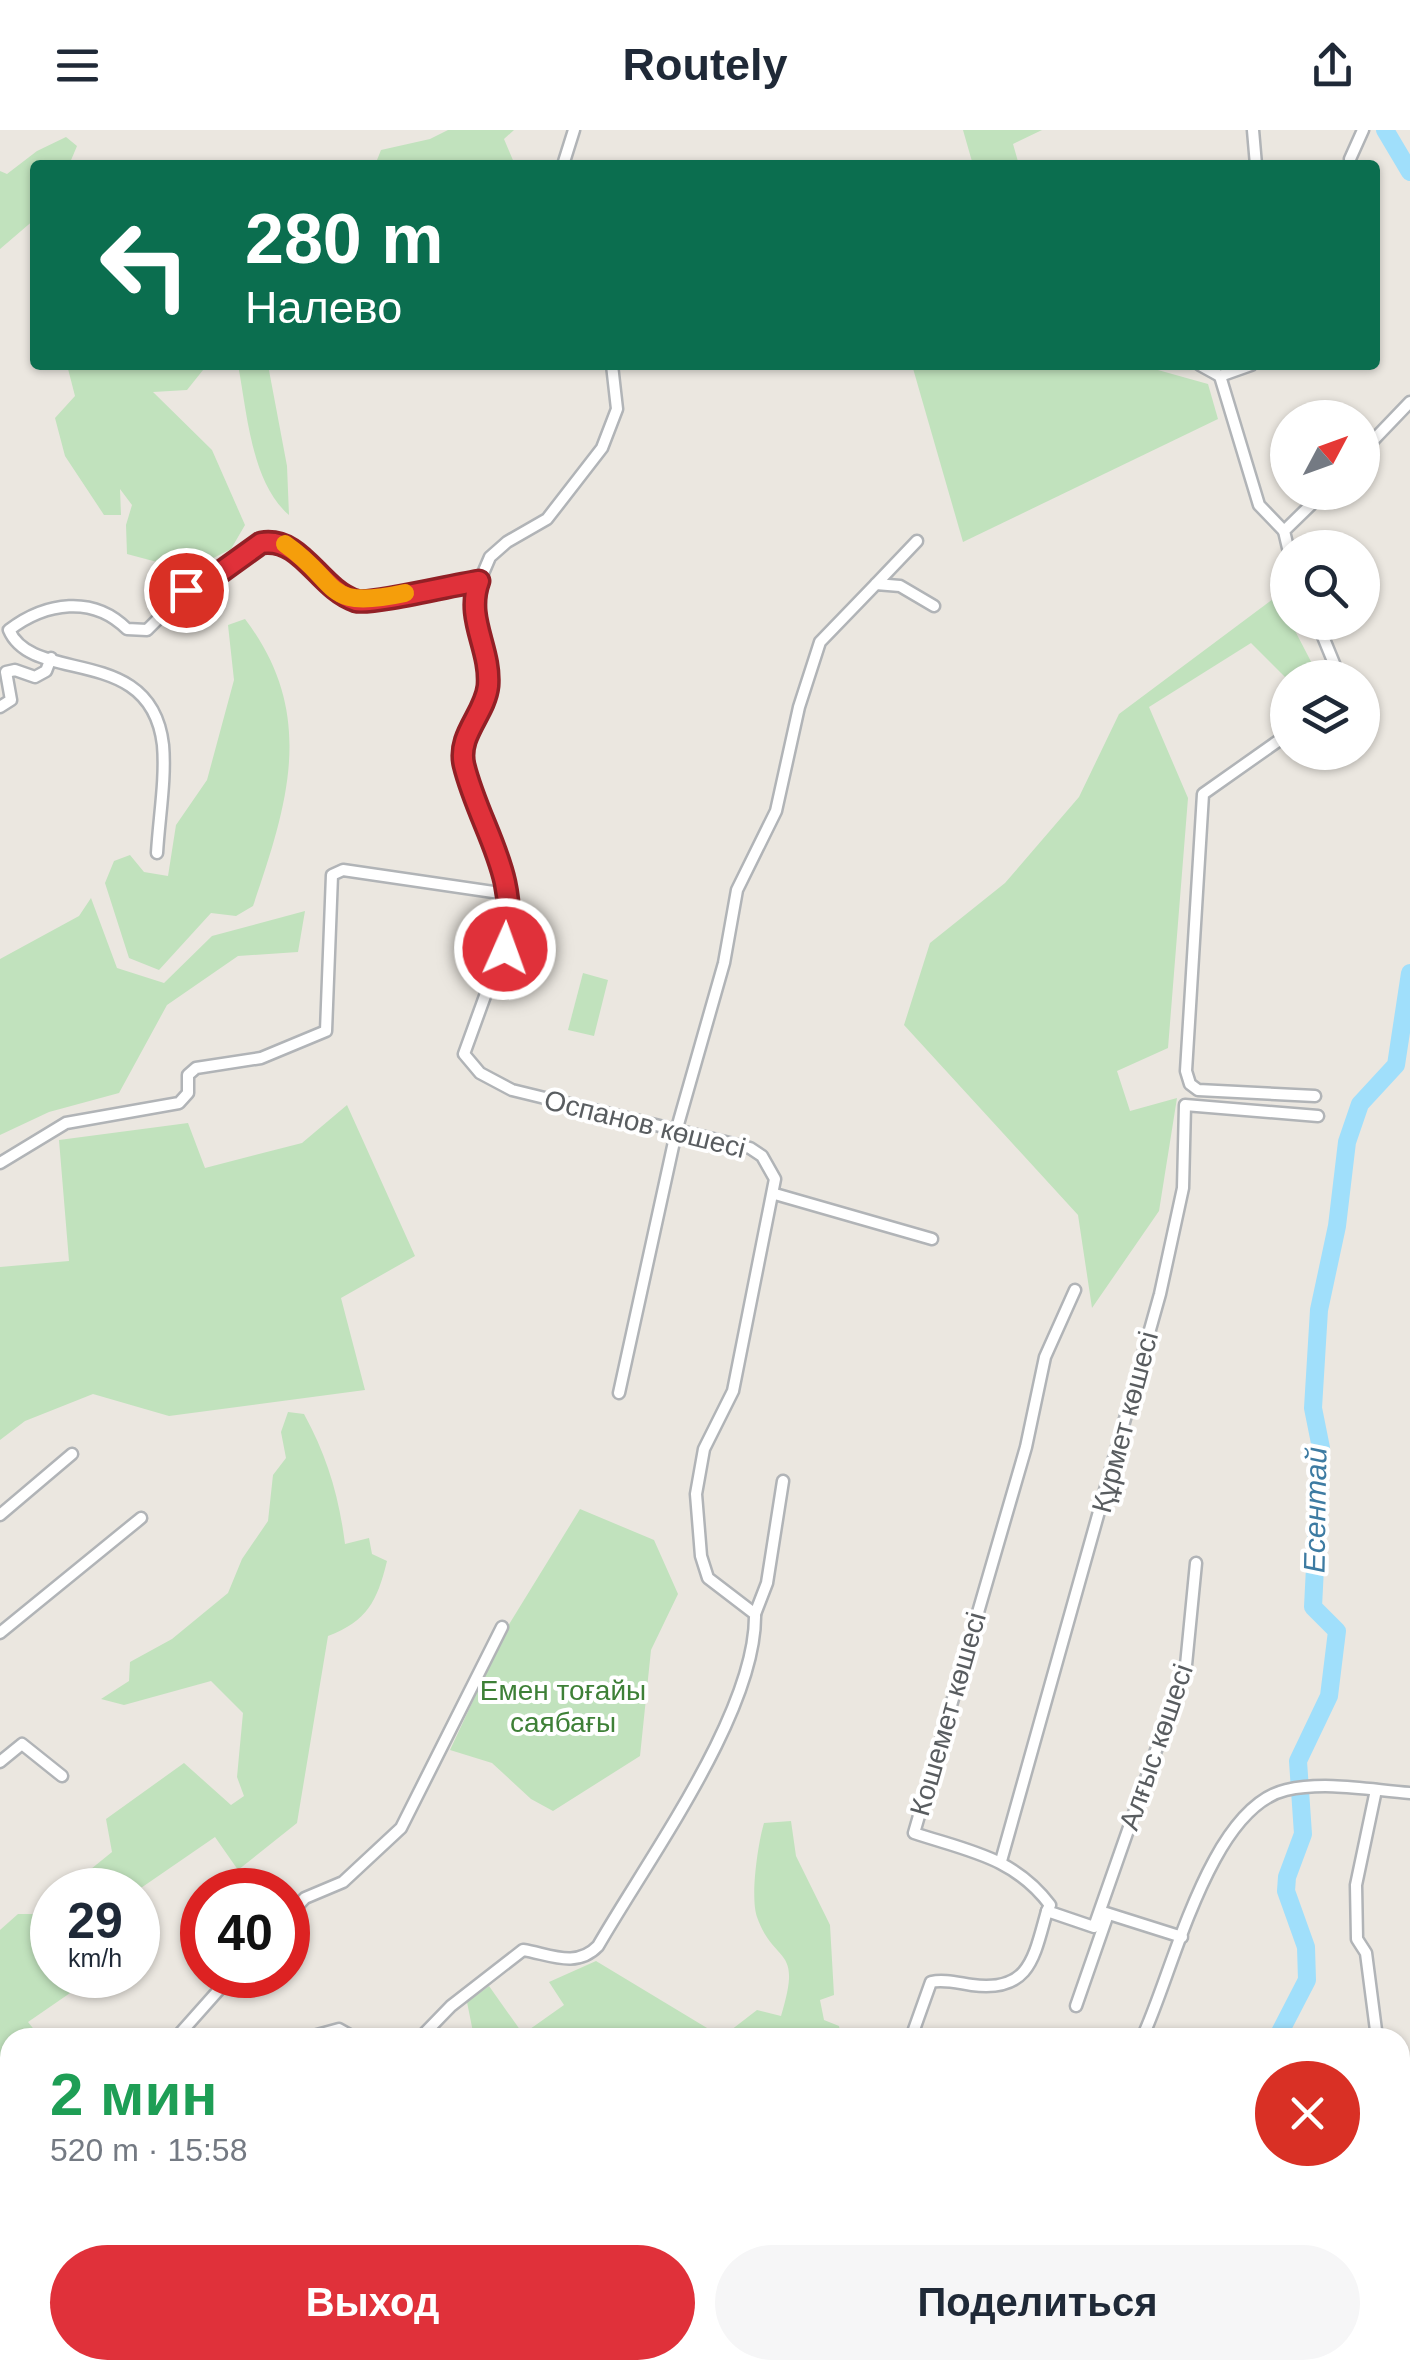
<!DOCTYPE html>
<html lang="ru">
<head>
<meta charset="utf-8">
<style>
  :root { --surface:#fff; --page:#f6f6f7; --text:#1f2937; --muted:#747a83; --accent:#e0313a }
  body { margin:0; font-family:Arial,sans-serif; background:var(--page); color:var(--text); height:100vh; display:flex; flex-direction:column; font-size:38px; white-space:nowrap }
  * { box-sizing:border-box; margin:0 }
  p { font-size:32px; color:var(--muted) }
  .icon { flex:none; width:55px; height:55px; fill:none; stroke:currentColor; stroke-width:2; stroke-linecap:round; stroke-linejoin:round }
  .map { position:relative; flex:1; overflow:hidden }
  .sheet { position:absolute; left:0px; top:1898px; width:1410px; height:352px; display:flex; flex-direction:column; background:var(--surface); border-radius:30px 30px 0 0; box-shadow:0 2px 8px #0004 }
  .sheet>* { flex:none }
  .top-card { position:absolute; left:30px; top:30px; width:1350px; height:210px; border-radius:10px; box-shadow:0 2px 8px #0004; background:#0b6e4f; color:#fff; overflow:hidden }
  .needle { width:65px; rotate:49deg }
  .buttons { position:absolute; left:1270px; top:270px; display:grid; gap:20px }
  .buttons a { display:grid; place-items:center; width:110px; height:110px; border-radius:50%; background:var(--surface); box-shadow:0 2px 8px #0004; font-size:50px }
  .speed { position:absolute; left:30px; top:1738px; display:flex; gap:20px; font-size:50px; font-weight:700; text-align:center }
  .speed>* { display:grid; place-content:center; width:130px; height:130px; border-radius:50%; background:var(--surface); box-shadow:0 2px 8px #0004; line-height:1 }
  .speed small { font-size:25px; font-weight:400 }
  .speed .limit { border:15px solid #d22; background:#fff; color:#111 }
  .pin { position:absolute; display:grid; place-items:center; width:85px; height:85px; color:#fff; margin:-42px; border:5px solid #fff; border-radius:50%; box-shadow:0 2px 10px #0007 }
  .me { position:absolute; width:110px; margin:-55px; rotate:2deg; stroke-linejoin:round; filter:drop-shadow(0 0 8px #0008) }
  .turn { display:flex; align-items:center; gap:35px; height:210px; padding:0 50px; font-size:45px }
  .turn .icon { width:130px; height:130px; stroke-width:2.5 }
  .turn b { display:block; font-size:70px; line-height:85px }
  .round { display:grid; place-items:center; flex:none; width:105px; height:105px; border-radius:52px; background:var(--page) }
  .summary { display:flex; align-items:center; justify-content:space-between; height:170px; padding:0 50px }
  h1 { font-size:60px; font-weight:700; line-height:75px; color:#1e9e55 }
  .button { display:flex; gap:20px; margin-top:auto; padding:20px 50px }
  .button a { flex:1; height:115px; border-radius:60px; background:var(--accent); color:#fff; font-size:40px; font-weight:700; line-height:115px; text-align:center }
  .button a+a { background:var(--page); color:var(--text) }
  header { display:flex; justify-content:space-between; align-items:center; height:130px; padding:0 50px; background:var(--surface); font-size:45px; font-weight:700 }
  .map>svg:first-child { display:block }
  .green { fill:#c1e2bd }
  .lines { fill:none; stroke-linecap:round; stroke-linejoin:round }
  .stream { stroke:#a0dffb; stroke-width:2.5 }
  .river { stroke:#a0dffb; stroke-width:18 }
  .minor-casing { stroke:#b1b4b7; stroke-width:15 }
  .minor { stroke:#fff; stroke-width:10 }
  .route-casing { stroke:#922026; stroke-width:25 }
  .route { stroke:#e0313a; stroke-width:18 }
  .slow { stroke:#f59e0b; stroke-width:18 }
  .labels { text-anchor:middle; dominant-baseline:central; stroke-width:8; stroke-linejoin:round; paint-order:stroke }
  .street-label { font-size:28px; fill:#595d60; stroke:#fff }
  .park-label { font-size:28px; fill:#3e8037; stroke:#fff }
  .water-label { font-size:30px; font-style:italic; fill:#3d7ba2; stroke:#fff }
</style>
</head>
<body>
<header><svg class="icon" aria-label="menu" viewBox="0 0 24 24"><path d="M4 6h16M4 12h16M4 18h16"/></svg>Routely<svg class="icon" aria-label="share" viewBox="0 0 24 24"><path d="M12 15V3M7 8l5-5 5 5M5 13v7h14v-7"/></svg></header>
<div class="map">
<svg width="1410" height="2249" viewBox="0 0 1410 2249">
  <rect width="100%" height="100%" fill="#ebe7e0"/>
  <g class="green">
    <path d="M448 0H514L504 9 515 35H375L381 20 430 9Z"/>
    <path d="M963 0H1042L1013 14 1019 35H973Z"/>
    <path d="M66 7 77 16 69 35H35V89L0 119V41L7 44 37 21Z"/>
    <path d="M67 235H207L187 260 153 262 212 320 245 395 231 419 188 441 164 473 157 432 127 424 126 395 132 375 120 359 121 385H104L65 326 55 288 75 266Z"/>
    <path d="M238 235H268L287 336 289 385C251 353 247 281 238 235Z"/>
    <path d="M912 235H1140L1208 254 1218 289 963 412Z"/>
    <path d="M1277 466 1319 547 1287 549 1251 513 1149 577 1188 668 1168 918 1117 941 1130 981 1177 968 1159 1081 1092 1178 1078 1085 904 895 930 813 1005 753 1079 667 1119 584Z"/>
    <path d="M245 489C317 584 288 673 253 776L236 786 211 783 159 840 129 828 105 753 114 731 130 725 144 742 168 746 176 695 207 650 234 550 228 495Z"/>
    <path d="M91 768 117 838 164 853 212 806 305 781 298 822 238 826 167 875 119 963 49 982 0 1005V829L79 786Z"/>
    <path d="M583 843 608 850 594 906 568 900Z"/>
    <path d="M347 975 415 1126 341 1168 365 1260 169 1286 93 1264 25 1291 0 1310V1137L69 1131 59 1010 188 993 205 1038 302 1013Z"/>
    <path d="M288 1282 304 1284C327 1326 339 1366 345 1414L369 1408 372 1424 387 1431C377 1472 367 1491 328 1506L297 1693 238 1740 215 1707 138 1760H65L112 1722 106 1689 184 1633 231 1675 244 1666 237 1647 243 1583 211 1551 124 1575 101 1569 129 1551 130 1532 172 1509 228 1463 242 1429 268 1391 273 1345 286 1328 281 1302Z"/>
    <path d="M580 1379 654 1410 678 1464 651 1520 640 1626 553 1681 531 1669 492 1633 450 1620 508 1496Z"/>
    <path d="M791 1691 796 1726 830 1795 834 1865 820 1870 824 1890 839 1896 841 1907H474L467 1872 489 1856 523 1904 564 1875 549 1852 596 1831 722 1907 757 1880 781 1886C803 1814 775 1837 757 1787 750 1767 758 1713 764 1693Z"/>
    <path d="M52 1773V1845H78L73 1861 28 1892 40 1907 10 1908V2023L0 2042V2011L8 2002 0 1993V1800L18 1784H42Z"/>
  </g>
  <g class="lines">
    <path class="stream" d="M0 2078 10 2067"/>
    <g class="river">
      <path d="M1385 0 1410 42"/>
      <path d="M1277 1908 1307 1850 1306 1817 1286 1761 1287 1747 1303 1704 1298 1631 1329 1566 1337 1501 1313 1477 1321 1318 1313 1278 1319 1180 1337 1096 1347 1012 1360 974 1396 935 1410 843"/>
      <path d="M1072 2249 1074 2240"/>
    </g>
    <g class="minor-casing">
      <g id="minor">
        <path d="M1253 0 1256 35"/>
        <path d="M1350 29 1363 0"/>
        <path d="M563 35 574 0"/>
        <path d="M1200 235 1220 246 1251 235"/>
        <path d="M1220 246 1259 375 1284 401"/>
        <path d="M1362 322 1410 272"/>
        <path d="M1288 418 1284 401 1324 362"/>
        <path d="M876 454 917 411"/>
        <path d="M1317 492 1340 548"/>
        <path d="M0 577 11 570 6 542 15 540 35 547 46 541 51 528"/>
        <path d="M1288 604 1203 664 1186 941 1190 954 1198 960 1315 966"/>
        <path d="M157 723C159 688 166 649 163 615 151 512 33 556 9 500 46 472 93 465 127 499L147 500 187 460 204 453 261 413C301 406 319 460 356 471 370 475 458 454 479 451"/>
        <path d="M0 1033 66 993 179 973 188 963V945L196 938 261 928 326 901 332 745 343 740 507 764"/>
        <path d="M775 1064 932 1109"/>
        <path d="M1075 1160 1045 1227 1026 1317 914 1703C968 1721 1014 1727 1050 1775L1047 1781 1094 1797 1186 1535 1196 1433"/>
        <path d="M619 1263 677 998 724 833 737 760 776 681 799 577 820 512 876 454 900 456 934 476"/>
        <path d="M0 1385 72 1324"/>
        <path d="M755 1484 767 1453 783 1351"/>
        <path d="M0 1503 141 1388"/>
        <path d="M0 1632 22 1614 62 1646"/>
        <path d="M1376 1660 1356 1755 1357 1809 1366 1823 1377 1908"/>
        <path d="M1001 1731 1160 1164 1183 1058 1185 975 1318 986"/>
        <path d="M1106 1783 1182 1807"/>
        <path d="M288 1786 305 1768 343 1752 401 1698 502 1497"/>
        <path d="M1076 1876 1108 1784"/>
        <path d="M176 1908 232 1845"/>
        <path d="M306 1908 339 1899 355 1908"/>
        <path d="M420 1908 451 1876 523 1820C549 1824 576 1839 598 1816 648 1729 757 1581 755 1484L708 1448 701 1426 696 1364 704 1319 733 1261 775 1049 762 1026 750 1018 512 960 480 943 464 924 510 797 505 747 464 633 463 612 488 558 472 469 490 427 507 412 547 389 602 318 617 279 612 235"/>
        <path d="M911 1908 931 1852C944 1849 958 1853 972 1855 1030 1863 1034 1827 1047 1781"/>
        <path d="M1142 1908C1173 1843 1209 1678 1286 1660 1326 1651 1370 1660 1410 1663"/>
        <path d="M0 2128 10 2115"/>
        <path d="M1400 2184H1404"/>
        <path d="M674 2240 677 2249"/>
        <path d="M1177 2244 1179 2240"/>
        <path d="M269 2249 273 2240"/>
      </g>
    </g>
    <use href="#minor" class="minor"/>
  </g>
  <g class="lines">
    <g class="route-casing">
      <path id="route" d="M186 460 204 454 261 413C302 406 319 459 356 471 370 475 458 454 479 451 465 489 491 518 488 556 485 584 457 605 464 635 480 700 521 745 505 819"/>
    </g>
    <use href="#route" class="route"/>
    <path class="slow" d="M285 414C342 454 322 481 405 463"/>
  </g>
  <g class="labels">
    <g class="street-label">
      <text transform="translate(645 994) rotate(14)">Оспанов көшесі</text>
      <text transform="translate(1125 1292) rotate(-75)">Құрмет көшесі</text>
      <text transform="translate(948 1584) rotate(-74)">Кошемет көшесі</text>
      <text transform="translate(1156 1617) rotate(-71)">Алғыс көшесі</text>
    </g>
    <g class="park-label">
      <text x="563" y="1560">Емен тоғайы<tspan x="563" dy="32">саябағы</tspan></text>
    </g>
    <g class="water-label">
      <text transform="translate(1315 1380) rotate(-89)">Есентай</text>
    </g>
  </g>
</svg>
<div class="buttons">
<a><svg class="needle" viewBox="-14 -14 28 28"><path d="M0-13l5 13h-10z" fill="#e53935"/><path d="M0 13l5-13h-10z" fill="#747a83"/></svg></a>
<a><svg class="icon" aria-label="search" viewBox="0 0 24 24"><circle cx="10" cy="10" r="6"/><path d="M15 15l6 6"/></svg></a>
<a><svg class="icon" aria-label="layers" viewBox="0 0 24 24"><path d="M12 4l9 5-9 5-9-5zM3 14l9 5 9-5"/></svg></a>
</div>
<div class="speed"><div>29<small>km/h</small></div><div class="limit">40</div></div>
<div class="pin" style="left:186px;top:460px;background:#d93025"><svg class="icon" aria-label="arrive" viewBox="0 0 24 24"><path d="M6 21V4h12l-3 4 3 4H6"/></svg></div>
<svg class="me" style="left:505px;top:819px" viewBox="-20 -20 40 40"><circle r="17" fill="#e0313a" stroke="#fff" stroke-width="3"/><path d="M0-11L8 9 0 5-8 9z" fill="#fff"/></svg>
<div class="top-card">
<div class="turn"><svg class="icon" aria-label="left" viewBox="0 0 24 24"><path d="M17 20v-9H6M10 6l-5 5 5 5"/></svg><div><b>280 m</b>Налево</div></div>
</div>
<section class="sheet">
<div class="summary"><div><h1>2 мин</h1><p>520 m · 15:58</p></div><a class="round" style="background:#d93025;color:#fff"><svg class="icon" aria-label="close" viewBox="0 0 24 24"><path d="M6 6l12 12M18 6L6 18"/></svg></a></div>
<div class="button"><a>Выход</a><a>Поделиться</a></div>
</section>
</div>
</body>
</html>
